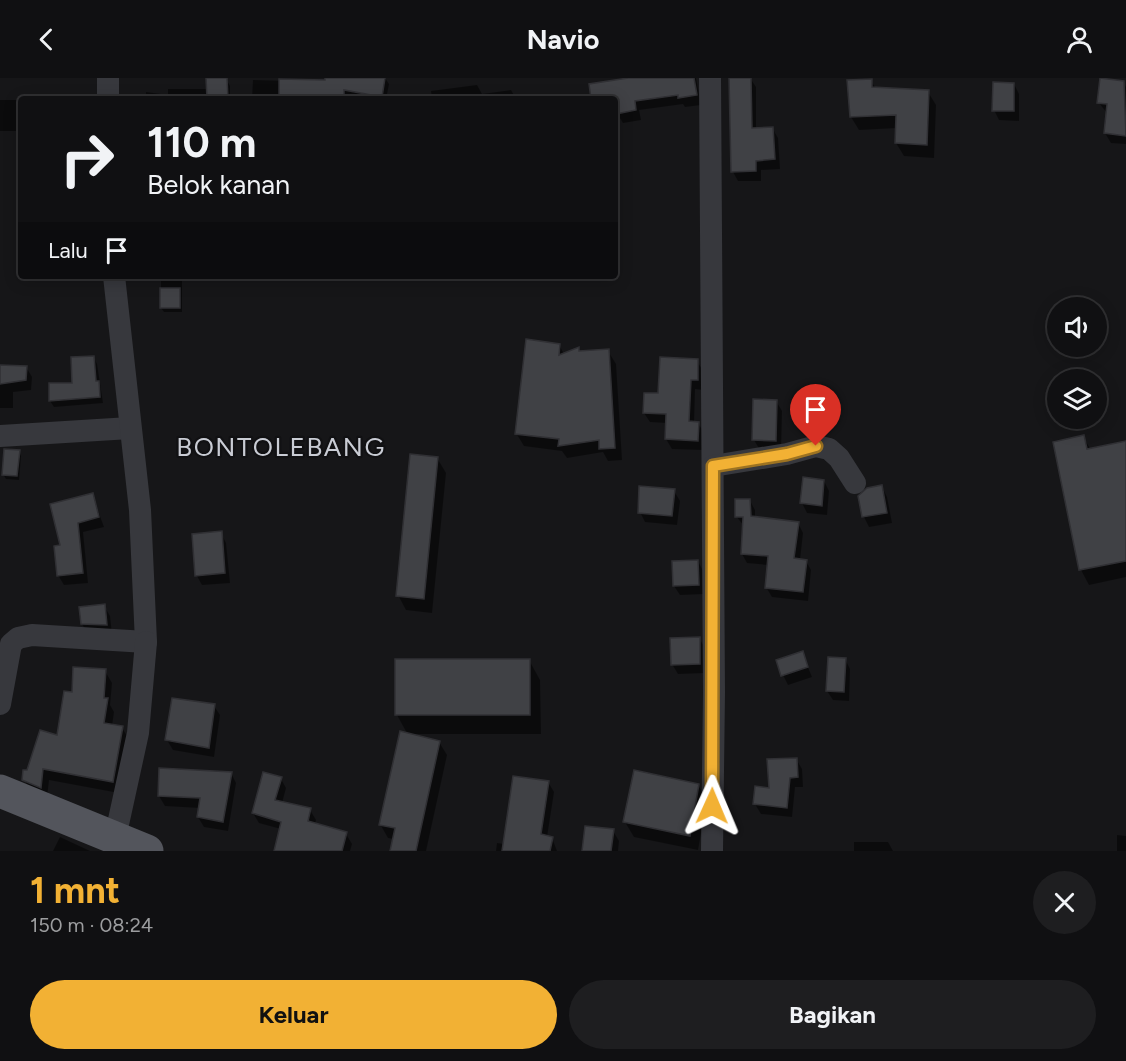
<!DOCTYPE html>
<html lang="id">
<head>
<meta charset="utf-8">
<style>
  :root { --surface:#101012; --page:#1e1e20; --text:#f1f3f6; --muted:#9c9d9f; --line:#303032; --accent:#f2b134 }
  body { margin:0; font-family:Figtree,sans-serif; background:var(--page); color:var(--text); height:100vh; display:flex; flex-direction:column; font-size:22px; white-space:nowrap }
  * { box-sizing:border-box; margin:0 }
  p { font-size:20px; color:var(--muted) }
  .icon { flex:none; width:33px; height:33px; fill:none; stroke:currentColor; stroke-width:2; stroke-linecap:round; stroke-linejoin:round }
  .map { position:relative; height:773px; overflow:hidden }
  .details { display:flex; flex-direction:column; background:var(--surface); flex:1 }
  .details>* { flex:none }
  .guide { position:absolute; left:18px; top:18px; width:600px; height:183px; border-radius:6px; box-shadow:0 3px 15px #0003,0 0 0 2px var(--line); background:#101012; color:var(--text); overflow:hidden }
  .fabs { position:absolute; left:1047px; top:219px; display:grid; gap:12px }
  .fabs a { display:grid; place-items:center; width:60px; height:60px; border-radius:50%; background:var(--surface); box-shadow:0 3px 15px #0003,0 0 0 2px var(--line); font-size:30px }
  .pin { position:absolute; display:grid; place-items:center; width:51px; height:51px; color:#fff; margin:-62px -26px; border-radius:50% 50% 50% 0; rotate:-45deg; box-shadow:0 0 6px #0007 }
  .pin .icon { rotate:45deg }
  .me { position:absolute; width:66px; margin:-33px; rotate:1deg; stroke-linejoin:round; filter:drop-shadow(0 0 4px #0008) }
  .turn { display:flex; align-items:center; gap:21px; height:126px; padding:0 30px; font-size:27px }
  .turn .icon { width:78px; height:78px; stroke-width:2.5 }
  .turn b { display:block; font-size:42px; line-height:51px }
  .then { display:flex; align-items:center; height:57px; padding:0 30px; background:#0003; gap:12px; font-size:22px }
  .round { display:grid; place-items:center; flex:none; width:63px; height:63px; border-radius:32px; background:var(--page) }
  .summary { display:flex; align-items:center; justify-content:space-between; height:102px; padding:0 30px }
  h1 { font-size:36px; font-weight:700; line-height:45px; color:var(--accent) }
  .action { display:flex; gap:12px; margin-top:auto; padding:12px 30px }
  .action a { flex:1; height:69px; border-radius:36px; background:var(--accent); color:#111; font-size:24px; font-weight:700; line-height:69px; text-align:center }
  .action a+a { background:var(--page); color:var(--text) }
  header { display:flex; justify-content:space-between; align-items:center; height:78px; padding:0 30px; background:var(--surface); font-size:27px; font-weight:700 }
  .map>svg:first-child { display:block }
  .shadow { fill:#0007 }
  .building { fill:#404145; stroke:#303034; stroke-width:1.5 }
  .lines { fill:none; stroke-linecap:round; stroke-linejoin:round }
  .minor { stroke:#37383d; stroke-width:22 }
  .primary { stroke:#53555c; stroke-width:33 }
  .route-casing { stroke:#9d7322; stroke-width:15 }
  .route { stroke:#f2b134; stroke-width:10 }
  .labels { text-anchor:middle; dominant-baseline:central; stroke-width:4.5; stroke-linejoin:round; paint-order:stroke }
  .quarter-label { font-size:26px; letter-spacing:1.5px; fill:#c9ccd4; stroke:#111113 }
</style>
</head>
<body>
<header><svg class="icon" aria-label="back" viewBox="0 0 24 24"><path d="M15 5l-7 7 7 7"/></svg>Navio<svg class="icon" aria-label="person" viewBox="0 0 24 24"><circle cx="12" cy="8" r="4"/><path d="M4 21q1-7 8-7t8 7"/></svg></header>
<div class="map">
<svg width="1126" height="773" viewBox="0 0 1126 773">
  <rect width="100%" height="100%" fill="#161618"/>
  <g class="shadow">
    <path d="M326 0H385L389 6 386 21H252L253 2 327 4Z"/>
    <path d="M645 0H696L701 27 685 29 683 26 639 32 641 42 623 45 620 40H615V21H592Z"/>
    <path d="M731 0H750L756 9V52L772 50 778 60 780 91 761 92V103H738L733 94Z"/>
    <path d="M226 1 230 8V21H146V14L168 17V11H208Z"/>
    <path d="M871 3 876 11 928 14 936 27 934 80 904 78 896 65 897 50 859 52 851 39Z"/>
    <path d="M1123 4 1126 9V66L1111 65 1105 55 1107 35 1099 25Z"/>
    <path d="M1014 6 1019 16V43L999 42 994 32Z"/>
    <path d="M477 7 482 16 511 12 516 21H432L431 13Z"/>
    <rect x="0" y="22" width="21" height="31"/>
    <path d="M130 198H182V234H164L161 230V202H132Z"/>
    <path d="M559 267 564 276 579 271 581 274 608 273 616 286 622 382 608 383 603 374 567 380 562 373 524 368 516 355Z"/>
    <path d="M94 280 97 286 103 325 54 329 50 323 73 307Z"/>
    <path d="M697 283 703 293V312L695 311 694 345H698L704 355 703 372 672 371 666 361 667 345 650 344 644 335 659 317Z"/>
    <path d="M0 288 26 289 32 299 31 312 13 314V330H0Z"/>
    <path d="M776 323 782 333 781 372H760L754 362Z"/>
    <path d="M1083 359 1091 372 1126 365V499L1089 507 1081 492 1054 365Z"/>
    <path d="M19 373 21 378 19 402 6 401 3 396Z"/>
    <path d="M437 380 446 395 432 535 406 532 398 517Z"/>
    <path d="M824 403 829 413 827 437 807 435 802 425Z"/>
    <path d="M882 409 887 419 892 445 869 449 864 439 860 418Z"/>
    <path d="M674 413 680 423 677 447 645 444 640 434Z"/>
    <path d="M92 417 104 449 83 454 88 505 64 507 58 497 62 469Z"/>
    <path d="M750 423 755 432V440L798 445 803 455 800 482 806 483 811 492 808 523 772 519 766 509 768 487 747 485 742 476 744 448 736 438Z"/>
    <path d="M221 455 226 465 230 505 202 507 197 498Z"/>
    <path d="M698 483 703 493 704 516 680 517 674 508Z"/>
    <path d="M104 528 110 538 112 556H88L82 546Z"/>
    <path d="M699 560 705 570V595L678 596 672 586Z"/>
    <path d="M802 575 812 599 788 607 783 597Z"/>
    <path d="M845 581 850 591 849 623 833 622 827 613Z"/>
    <path d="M529 582 540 602 541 656H411L439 664 447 677 426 773H392L394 761 388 760 380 746 408 657 397 637Z"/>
    <path d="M105 593 112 605 110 627 114 634 112 648 122 650 129 661 119 715 49 702 47 720 31 714 24 701 59 659 73 616Z"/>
    <path d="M214 628 220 637 214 679 173 672 167 662Z"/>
    <path d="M796 681 802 691 803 709H795L792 739 761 736 755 726Z"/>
    <path d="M231 695 236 705 228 753 204 749 198 739 200 730 165 728 159 718Z"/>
    <path d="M281 701 286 710 282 725 310 732 316 742 315 746 346 756 352 766 350 773H276L281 751 259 745 253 735Z"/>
    <path d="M548 704 554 714 547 759 552 760 557 773H496L497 765 504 766Z"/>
    <path d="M698 707 707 722 698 772 634 759 625 744Z"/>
    <path d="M613 753 619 763 618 773H583Z"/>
    <path d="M1117 757 1126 758V773H1117Z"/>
    <path d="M60 759 90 773H53Z"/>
    <path d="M854 764H888L893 773H854Z"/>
  </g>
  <g class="building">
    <path d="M206 0H227L228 21H207Z"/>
    <path d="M325 0H385L382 19 344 12V20L279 21V1L325 2Z"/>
    <path d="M628 0H694L697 17 678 20V17L635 23 636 32 616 36 615 21H591L589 6Z"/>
    <path d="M729 0H751L752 50 773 49 775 81 756 83V93L731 94Z"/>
    <path d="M1100 0 1124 3 1126 58 1104 55 1107 26 1097 25Z"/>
    <path d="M872 1V9L929 12 927 67 895 65 896 37 850 39 847 2Z"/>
    <path d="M993 4 1014 5V33H992Z"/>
    <rect x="160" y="210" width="20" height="20"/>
    <path d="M526 261 560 266 559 277 579 269V273L609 271 615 370 599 371V362L558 368 559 361 515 356Z"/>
    <path d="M94 278 96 303H99L100 319 49 323V305H72L71 279Z"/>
    <path d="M660 279 698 281V302H691L689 343 699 344 698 363 665 361 666 336 643 335 644 315H658Z"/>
    <path d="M0 287 27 288 26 302 0 306Z"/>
    <path d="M753 321 777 322 776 363 752 362Z"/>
    <path d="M1084 357 1087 371 1126 363V483L1079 492 1053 364Z"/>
    <path d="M4 371 20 372 17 398 2 397Z"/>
    <path d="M410 376 438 379 424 521 396 518Z"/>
    <path d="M803 399 824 402 822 428 800 425Z"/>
    <path d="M882 407 887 435 862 439 858 418 867 410Z"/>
    <path d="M639 408 675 411 672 438 638 435Z"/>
    <path d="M93 415 99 439 78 445 83 495 57 498 54 468 60 467 50 426Z"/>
    <path d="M735 421H750L751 438 799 444 794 480 807 482 803 514 765 510 768 478 741 476 743 439H735Z"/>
    <path d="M222 453 225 495 195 498 192 456Z"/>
    <path d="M698 482 699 507 673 508 672 483Z"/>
    <path d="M105 526 107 547 81 546 79 529Z"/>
    <path d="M700 559V586L671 587 670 560Z"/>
    <path d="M803 573 808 589 781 598 776 582Z"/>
    <path d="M828 579 846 580 844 614 826 613Z"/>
    <rect x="395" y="581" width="135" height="56"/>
    <path d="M73 589 106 591 104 620H108L104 645 123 648 113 704 43 691 41 710 22 702 23 692H27L40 652 57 657 64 613 72 614Z"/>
    <path d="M172 620 215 626 209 670 165 662Z"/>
    <path d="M400 653 440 663 416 773H390L395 750 379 747Z"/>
    <path d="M797 680 798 699 790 700 787 730 753 726 755 708 769 710 767 681Z"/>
    <path d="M159 690 232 694 223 744 197 739 200 720 158 718Z"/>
    <path d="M634 692 699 706 690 758 623 744Z"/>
    <path d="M263 694 282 699 275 722 311 730 308 743 347 754 342 773H274L281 744 252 735Z"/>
    <path d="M513 698 549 703 541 756 553 759 550 773H502Z"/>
    <path d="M585 748 614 751 611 773H582Z"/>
  </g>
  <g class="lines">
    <g class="minor">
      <path d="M108 0V21"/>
      <path d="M710 0 714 614 712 773"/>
      <path d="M0 358 130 350"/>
      <path d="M713 388 787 376 816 368 829 371 839 380 855 405"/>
      <path d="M0 626 11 566 18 560 32 557 146 564 140 432 114 198"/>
      <path d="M115 760 138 655 146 564"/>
    </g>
    <path class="primary" d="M0 713 147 773"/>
  </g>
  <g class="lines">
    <g class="route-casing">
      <path id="route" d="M712 728 713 388 787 376 816 368"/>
    </g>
    <use href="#route" class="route"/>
  </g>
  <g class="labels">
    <g class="quarter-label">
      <text x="281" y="369">BONTOLEBANG</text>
    </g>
  </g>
</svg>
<div class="fabs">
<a><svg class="icon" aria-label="sound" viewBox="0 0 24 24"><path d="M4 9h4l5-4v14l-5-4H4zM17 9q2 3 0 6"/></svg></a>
<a><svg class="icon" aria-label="layers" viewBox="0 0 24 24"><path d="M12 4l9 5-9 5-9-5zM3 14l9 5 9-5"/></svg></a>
</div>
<div class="pin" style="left:816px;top:368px;background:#d93025"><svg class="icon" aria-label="arrive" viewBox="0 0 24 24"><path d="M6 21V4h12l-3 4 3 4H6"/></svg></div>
<svg class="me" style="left:712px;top:728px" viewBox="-20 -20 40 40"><path d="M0-17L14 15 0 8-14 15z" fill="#f2b134" stroke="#fff" stroke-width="4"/></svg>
<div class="guide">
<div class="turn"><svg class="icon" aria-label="right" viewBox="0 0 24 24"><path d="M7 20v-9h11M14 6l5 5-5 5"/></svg><div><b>110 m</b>Belok kanan</div></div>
<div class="then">Lalu<svg class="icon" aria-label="arrive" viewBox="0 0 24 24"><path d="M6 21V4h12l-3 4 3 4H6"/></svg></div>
</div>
</div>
<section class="details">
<div class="summary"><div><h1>1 mnt</h1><p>150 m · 08:24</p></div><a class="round"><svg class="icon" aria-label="close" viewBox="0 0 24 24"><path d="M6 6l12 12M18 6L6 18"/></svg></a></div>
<div class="action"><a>Keluar</a><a>Bagikan</a></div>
</section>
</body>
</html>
